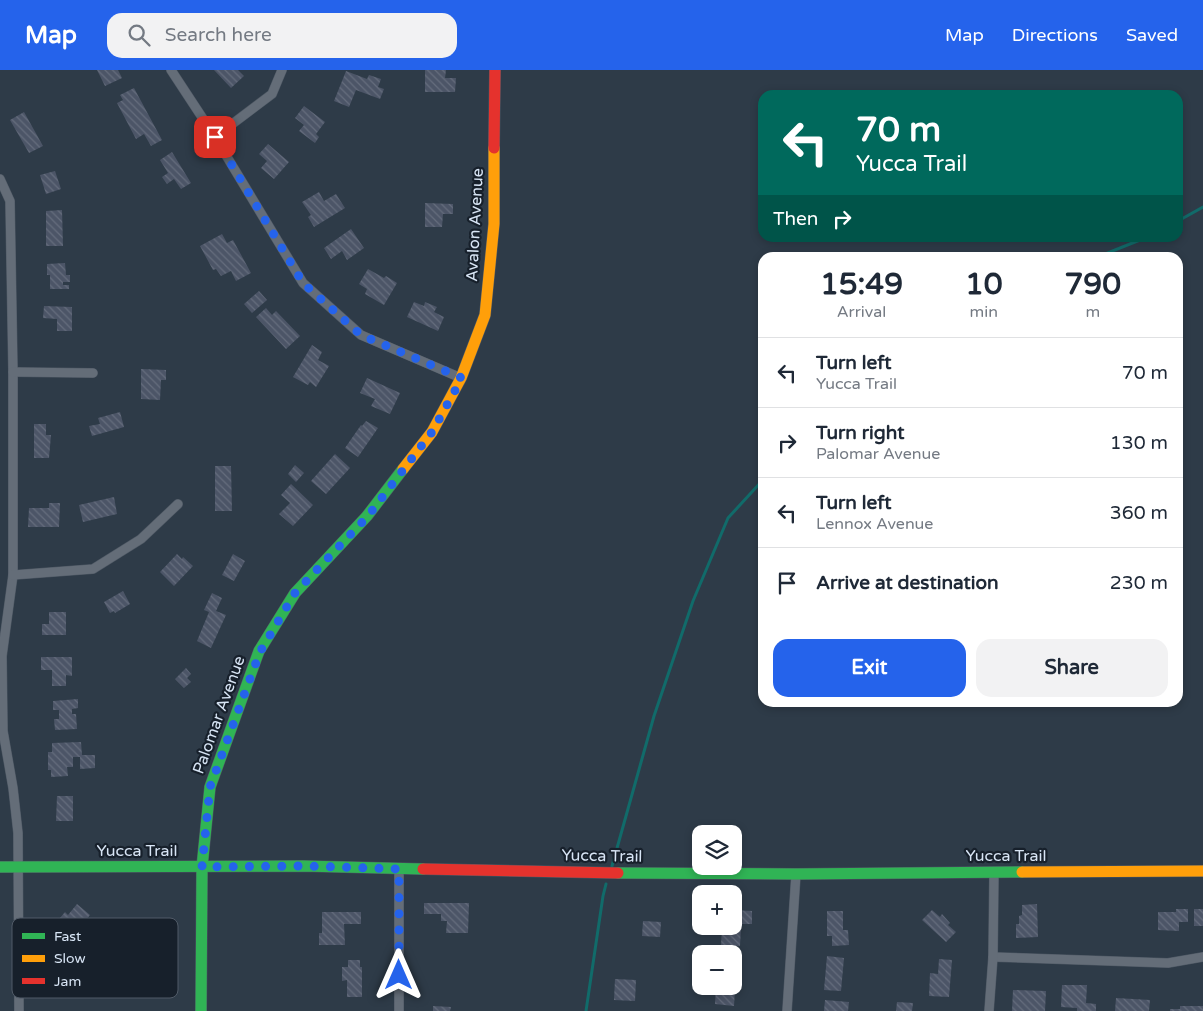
<!DOCTYPE html>
<html lang="en">
<head>
<meta charset="utf-8">
<style>
  :root { --surface:#fff; --page:#f2f2f3; --text:#1f2937; --muted:#747a83; --line:#e0e1e3; --accent:#2563eb }
  body { margin:0; font-family:"Varela Round",sans-serif; background:var(--page); color:var(--text); height:100vh; display:flex; flex-direction:column; font-size:19px; white-space:nowrap }
  * { box-sizing:border-box; margin:0 }
  p { font-size:16px; color:var(--muted) }
  .icon { flex:none; width:28px; height:28px; fill:none; stroke:currentColor; stroke-width:2; stroke-linecap:round; stroke-linejoin:round }
  .map { position:relative; flex:1; overflow:hidden }
  .drawer { position:absolute; left:758px; top:182px; width:425px; height:455px; display:flex; flex-direction:column; background:var(--surface); border-radius:15px; box-shadow:0 2px 8px #0003 }
  .drawer>* { flex:none }
  .banner { position:absolute; left:758px; top:20px; width:425px; height:152px; border-radius:15px; box-shadow:0 2px 8px #0003; background:#00695c; color:#fff; overflow:hidden }
  .fabs { position:absolute; left:692px; top:755px; display:grid; gap:10px }
  .fabs a { display:grid; place-items:center; width:50px; height:50px; border-radius:10px; background:var(--surface); box-shadow:0 2px 8px #0003; font-size:25px }
  .pin { position:absolute; display:grid; place-items:center; width:42px; height:42px; color:#fff; margin:-21px; border-radius:10px; box-shadow:0 2px 8px #0006 }
  .me { position:absolute; width:55px; margin:-28px; rotate:0deg; stroke-linejoin:round; filter:drop-shadow(0 0 4px #0008) }
  .turn { display:flex; align-items:center; gap:18px; height:105px; padding:0 15px; font-size:22px }
  .turn .icon { width:65px; height:65px; stroke-width:2.5 }
  .turn b { display:block; font-size:35px; line-height:42px }
  .then { display:flex; align-items:center; height:48px; padding:0 15px; background:#0003; gap:10px; font-size:19px }
  .eta { display:flex; justify-content:space-evenly; align-items:center; height:85px; text-align:center }
  .eta b { font-size:30px; font-weight:700; line-height:35px }
  .button { display:flex; gap:10px; margin-top:auto; padding:10px 15px }
  .button a { flex:1; height:58px; border-radius:15px; background:var(--accent); color:#fff; font-size:20px; font-weight:700; line-height:58px; text-align:center }
  .button a+a { background:var(--page); color:var(--text) }
  ul { padding:0; list-style:none }
  li { display:flex; align-items:center; gap:15px; height:70px; padding:0 15px; border-top:1px solid var(--line) }
  li div { flex:1 }
  li b { display:block; font-size:19px }
  li em { font-style:normal }
  header { display:flex; align-items:center; gap:30px; box-sizing:border-box; height:70px; padding:0 25px; background:var(--accent); color:#fff }
  header strong { font-size:24px }
  nav { display:flex; gap:28px; margin-inline-start:auto; font-size:18px }
  .search { width:350px; height:45px; background:var(--page); display:flex; align-items:center; gap:12px; box-sizing:border-box; padding:0 18px; border-radius:15px; color:var(--muted); font-size:19px }
  .map>svg:first-child { display:block }
  .lines { fill:none; stroke-linecap:round; stroke-linejoin:round }
  .stream { stroke:#116b6a; stroke-width:3 }
  .building { fill:url(#building-back-hatch) }
  .street-casing { stroke:#4e5864; stroke-width:10 }
  .fast-casing { stroke:#4e5864; stroke-width:12 }
  .slow-casing { stroke:#4e5864; stroke-width:12 }
  .jam-casing { stroke:#4e5864; stroke-width:12 }
  .street { stroke:#646d78; stroke-width:9 }
  .fast { stroke:#30b455; stroke-width:11 }
  .slow { stroke:#ff9f0a; stroke-width:11 }
  .jam { stroke:#e5322d; stroke-width:11 }
  .route { stroke:#2563eb; stroke-width:9; stroke-dasharray:0 16.2 }
  .labels { text-anchor:middle; dominant-baseline:central; stroke-width:4.5; stroke-linejoin:round; paint-order:stroke }
  .street-label { font-size:16px; fill:#d8e5f5; stroke:#17202b }
  .key { fill:#17202b; stroke:#515b68; stroke-width:1 }
  .key-label { font-size:14px; fill:#d8e5f5 }
</style>
</head>
<body>
<header>
<strong>Map</strong>
<div class="search"><svg class="icon" aria-label="search" viewBox="0 0 24 24"><circle cx="10" cy="10" r="6"/><path d="M15 15l6 6"/></svg>Search here</div>
<nav><a>Map</a><a>Directions</a><a>Saved</a></nav>
</header>
<div class="map">
<svg width="1203" height="941" viewBox="0 0 1203 941">
  <defs>
    <pattern id="building-back-hatch" width="6" height="6" patternUnits="userSpaceOnUse" patternTransform="scale(1.25)"><rect width="6" height="6" fill="#4c5567"/><path d="M-1 5l2 2M0 0l6 6M5-1l2 2" fill="none" stroke="#656d7d"/></pattern>
  </defs>
  <rect width="100%" height="100%" fill="#2e3b48"/>
  <g class="lines">
    <g class="stream">
      <path d="M1178 151 1203 137"/>
      <path d="M1095 188 1145 168"/>
      <path d="M612 796 654 646 693 531 728 448 762 411"/>
      <path d="M586 941 603 826 606 814"/>
    </g>
  </g>
  <g class="building">
    <path d="M97 0H118L122 8 105 16Z"/>
    <path d="M214 0H238L244 6 231 18Z"/>
    <path d="M425 0H446L445 8H456L455 22H425Z"/>
    <path d="M346 1 367 9 369 5 381 9 378 17 384 19 380 29 356 20 349 37 334 31Z"/>
    <path d="M134 18 162 70 151 76 144 64 136 69 117 33 123 30 120 25Z"/>
    <path d="M304 36 325 52 316 64 319 67 315 73 299 61 304 55 295 48Z"/>
    <path d="M24 42 43 76 29 83 10 50Z"/>
    <path d="M268 74 289 92 274 109 261 98 267 91 259 84Z"/>
    <path d="M172 82 191 113 181 119 174 109 167 114 162 107 168 103 160 90Z"/>
    <path d="M55 101 61 119 46 124 40 105Z"/>
    <path d="M319 122 324 131 336 124 345 138 314 157 308 147 311 145 302 132Z"/>
    <path d="M425 133 453 134V144H443L442 157H425Z"/>
    <path d="M62 140 63 176H46V141Z"/>
    <path d="M351 159 364 178 347 190 342 181 331 189 324 178Z"/>
    <path d="M222 164 227 173 233 170 251 203 236 211 231 201 221 206 216 199 213 200 200 176Z"/>
    <path d="M65 193 66 205H70V212H63V215H69V219H50V205H47V194Z"/>
    <path d="M368 199 384 208 386 206 397 213 384 235 365 224 367 219 359 214Z"/>
    <path d="M259 221 267 230 252 243 244 234Z"/>
    <path d="M414 232 424 236 425 232 437 237 434 242 444 247 438 261 407 247Z"/>
    <path d="M44 236 72 237V261H57V249L43 248Z"/>
    <path d="M266 238 272 245 276 241 300 266 286 279 256 247Z"/>
    <path d="M312 275 322 282 318 290 329 296 316 317 310 312 308 315 293 307Z"/>
    <path d="M141 299 166 300V310H161L160 330 141 329Z"/>
    <path d="M367 308 400 323 390 344 371 336 375 329 360 323Z"/>
    <path d="M120 342 124 357 92 366 89 356 100 354 98 348Z"/>
    <path d="M366 351 378 358 358 387 345 378 361 355 362 356Z"/>
    <path d="M34 354H46V365H51L49 388H34Z"/>
    <path d="M335 384 350 398 326 424 311 411Z"/>
    <path d="M295 395 304 403 296 412 288 404Z"/>
    <path d="M215 396H231L232 441H215Z"/>
    <path d="M291 414 313 435 293 456 279 444 290 433 281 425Z"/>
    <path d="M114 427 117 444 83 452 79 435Z"/>
    <path d="M49 433H60L59 457H28L29 438H49Z"/>
    <path d="M177 484 182 489 183 487 193 496 174 516 160 502Z"/>
    <path d="M233 484 245 491 234 511 222 505Z"/>
    <path d="M123 521 130 534 115 543 114 541 110 543 104 532Z"/>
    <path d="M212 523 222 528 216 541 226 545 211 578 197 571 209 542 204 540Z"/>
    <path d="M49 542H66V565H42V554H49Z"/>
    <path d="M41 587H72V606L66 605V616H52V600H41Z"/>
    <path d="M186 598 191 604 187 608 191 612 184 618 175 609Z"/>
    <path d="M78 629V638L72 639V644H76L77 659 55 660 54 649H59V640H53V631Z"/>
    <path d="M81 672 82 685H95V698L80 699V687H73V697H67L68 706 51 707V700H48V682H52V673Z"/>
    <path d="M57 726H73V751H56Z"/>
    <path d="M424 833H469L468 863H446L447 851H441V844H424Z"/>
    <path d="M77 834 90 845 67 872 55 861 64 852 60 848 65 842 68 845Z"/>
    <path d="M1037 834 1038 867 1016 868V854H1019V846L1022 845V835Z"/>
    <path d="M1176 839H1188V852H1179V861L1158 860V842H1176Z"/>
    <rect x="1194" y="839" width="9" height="17"/>
    <path d="M734 840 752 841V854H739V857L741 858 740 876 721 875 722 856H734Z"/>
    <path d="M932 840 940 847 942 844 950 853 948 855 956 862 946 872 922 850Z"/>
    <path d="M827 841H843V860H848L849 875 832 876V866H827Z"/>
    <path d="M322 842H361V854H344L345 875H319V863H322Z"/>
    <path d="M643 851 661 852 660 867 642 866Z"/>
    <path d="M827 886 844 888 841 921 824 920Z"/>
    <path d="M939 889 952 890 949 927 929 926 930 903 938 904Z"/>
    <path d="M348 890H360V897H362V927H347V910L342 911V897H348Z"/>
    <path d="M734 905 740 906 739 920H735L734 936 715 934 716 916H734Z"/>
    <path d="M615 909 636 910 635 931 614 930Z"/>
    <path d="M1062 915H1087L1086 933 1096 934V941H1077V938L1061 937Z"/>
    <path d="M1013 920 1046 921 1045 941H1012Z"/>
    <path d="M1116 928 1150 930 1149 941H1115Z"/>
    <path d="M825 930 849 932 848 941H824Z"/>
    <path d="M897 932 913 933 912 941H896Z"/>
    <path d="M433 936 451 937 450 941H433Z"/>
    <path d="M1180 936H1203V941H1170V939H1180Z"/>
  </g>
  <g class="lines">
    <g class="street-casing">
      <g id="street">
        <path d="M171 0 215 67 303 213 361 265 461 308"/>
        <path d="M215 67 272 24 282 0"/>
        <path d="M0 109 10 131 13 302V505L2 586 3 661 13 718 18 763 19 941"/>
        <path d="M13 302 93 303"/>
        <path d="M13 505 93 499 141 469 178 434"/>
        <path d="M993 887 1168 893 1203 887"/>
        <path d="M399 941V799"/>
        <path d="M787 941 796 804"/>
        <path d="M989 941 993 887 994 802"/>
      </g>
    </g>
    <g class="fast-casing">
      <g id="fast">
        <path d="M0 797 303 796 423 799"/>
        <path d="M618 803 796 804 1022 802"/>
        <path d="M201 941 202 797 210 717 259 581 295 523 367 446 403 399"/>
      </g>
    </g>
    <g class="slow-casing">
      <g id="slow">
        <path d="M403 399 432 362 461 308 485 245 494 154V78"/>
        <path d="M1022 802 1203 801"/>
      </g>
    </g>
    <g class="jam-casing">
      <g id="jam">
        <path d="M494 78 495 0"/>
        <path d="M423 799 618 803"/>
      </g>
    </g>
    <use href="#street" class="street"/>
    <use href="#fast" class="fast"/>
    <use href="#slow" class="slow"/>
    <use href="#jam" class="jam"/>
  </g>
  <g class="lines">
    <path class="route" d="M215 67 303 213 361 265 462 308 432 362 368 446 295 523 260 582 210 717 202 797 303 796 399 799V905"/>
  </g>
  <g class="labels">
    <g class="street-label">
      <text transform="translate(475 155) rotate(-87)">Avalon Avenue</text>
      <text transform="translate(219 645) rotate(-70)">Palomar Avenue</text>
      <text x="137" y="781">Yucca Trail</text>
      <text transform="translate(602 786) rotate(1)">Yucca Trail</text>
      <text x="1006" y="786">Yucca Trail</text>
    </g>
  </g>
  <rect x="12" y="848" width="166" height="80" rx="8" class="key"/>
  <rect x="22" y="863" width="23" height="6" fill="#30b455"/>
  <rect x="22" y="885" width="23" height="7" fill="#ff9f0a"/>
  <rect x="22" y="908" width="23" height="6" fill="#e5322d"/>
  <g class="key-label">
    <text x="54" y="871">Fast</text>
    <text x="54" y="893">Slow</text>
    <text x="54" y="916">Jam</text>
  </g>
</svg>
<div class="fabs">
<a><svg class="icon" aria-label="layers" viewBox="0 0 24 24"><path d="M12 4l9 5-9 5-9-5zM3 14l9 5 9-5"/></svg></a>
<a>+</a>
<a>−</a>
</div>
<div class="pin" style="left:215px;top:67px;background:#d93025"><svg class="icon" aria-label="arrive" viewBox="0 0 24 24"><path d="M6 21V4h12l-3 4 3 4H6"/></svg></div>
<svg class="me" style="left:399px;top:905px" viewBox="-20 -20 40 40"><path d="M0-17L14 15 0 8-14 15z" fill="#2563eb" stroke="#fff" stroke-width="4"/></svg>
<div class="banner">
<div class="turn"><svg class="icon" aria-label="left" viewBox="0 0 24 24"><path d="M17 20v-9H6M10 6l-5 5 5 5"/></svg><div><b>70 m</b>Yucca Trail</div></div>
<div class="then">Then<svg class="icon" aria-label="right" viewBox="0 0 24 24"><path d="M7 20v-9h11M14 6l5 5-5 5"/></svg></div>
</div>
<section class="drawer">
<div class="eta">
<div><b>15:49</b><p>Arrival</p></div>
<div><b>10</b><p>min</p></div>
<div><b>790</b><p>m</p></div>
</div>
<ul>
<li><svg class="icon" aria-label="left" viewBox="0 0 24 24"><path d="M17 20v-9H6M10 6l-5 5 5 5"/></svg><div><b>Turn left</b><p>Yucca Trail</p></div><em>70 m</em></li>
<li><svg class="icon" aria-label="right" viewBox="0 0 24 24"><path d="M7 20v-9h11M14 6l5 5-5 5"/></svg><div><b>Turn right</b><p>Palomar Avenue</p></div><em>130 m</em></li>
<li><svg class="icon" aria-label="left" viewBox="0 0 24 24"><path d="M17 20v-9H6M10 6l-5 5 5 5"/></svg><div><b>Turn left</b><p>Lennox Avenue</p></div><em>360 m</em></li>
<li><svg class="icon" aria-label="arrive" viewBox="0 0 24 24"><path d="M6 21V4h12l-3 4 3 4H6"/></svg><div><b>Arrive at destination</b></div><em>230 m</em></li>
</ul>
<div class="button"><a>Exit</a><a>Share</a></div>
</section>
</div>
</body>
</html>
